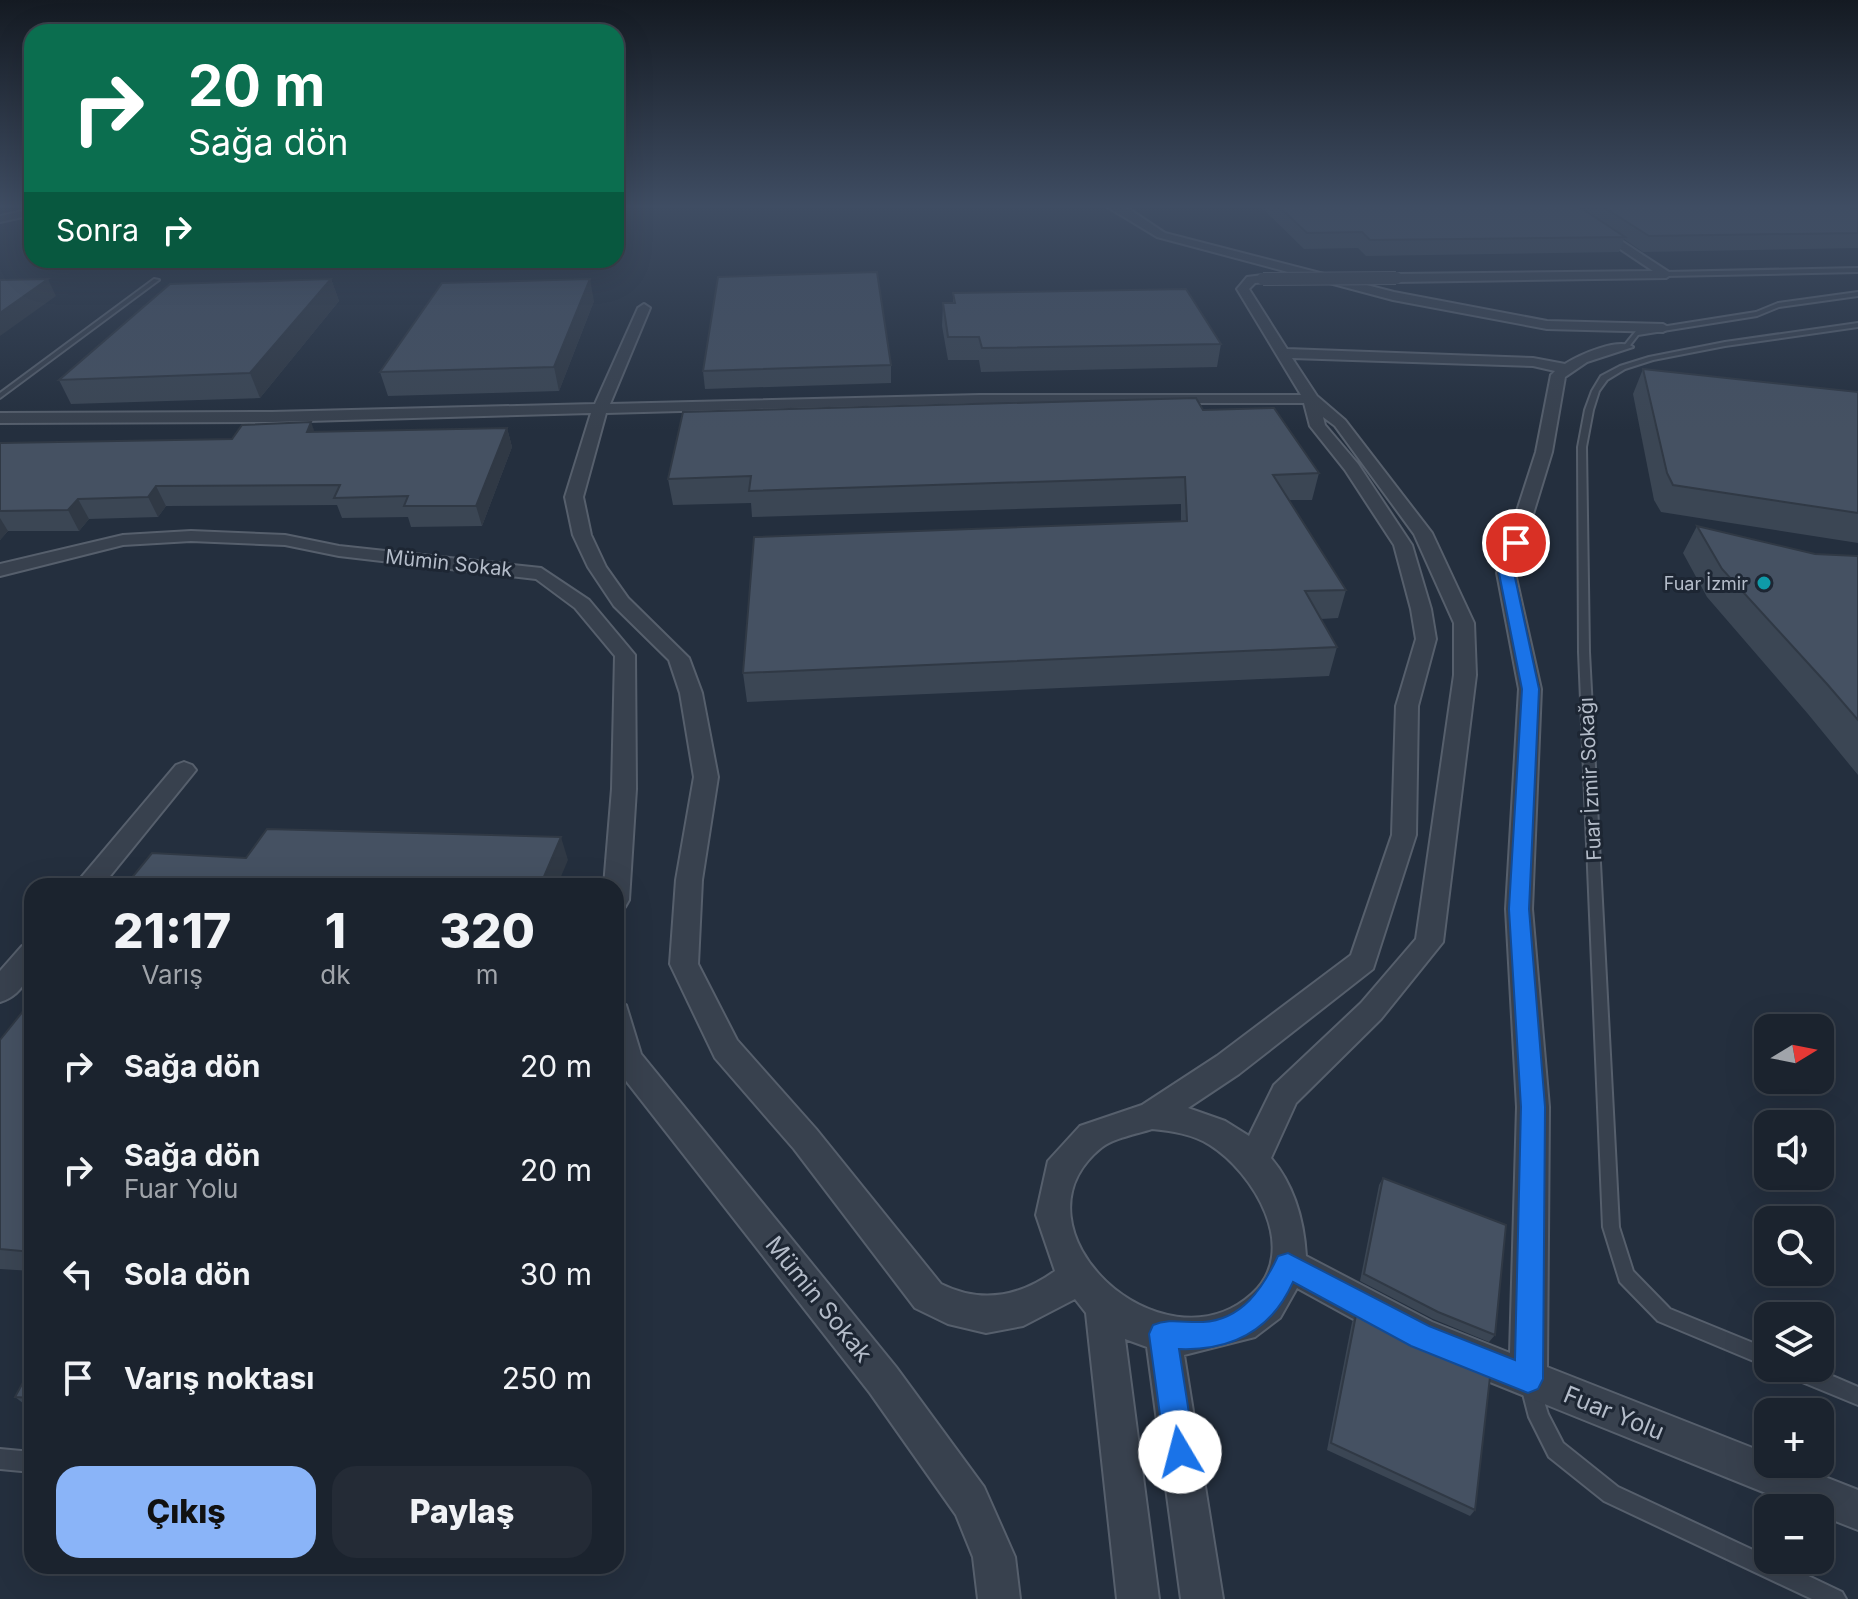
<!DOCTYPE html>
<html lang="tr">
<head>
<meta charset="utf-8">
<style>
  :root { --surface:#1b232e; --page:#242b36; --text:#f1f3f6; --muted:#a0a4aa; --line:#39404a; --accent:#8ab4f8 }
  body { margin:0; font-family:Inter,sans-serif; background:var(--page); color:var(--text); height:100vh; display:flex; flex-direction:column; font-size:30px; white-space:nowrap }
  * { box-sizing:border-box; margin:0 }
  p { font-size:26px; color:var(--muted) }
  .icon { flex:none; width:44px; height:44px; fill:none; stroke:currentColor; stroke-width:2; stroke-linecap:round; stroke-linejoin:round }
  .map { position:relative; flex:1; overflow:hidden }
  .side { position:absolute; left:24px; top:878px; width:600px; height:696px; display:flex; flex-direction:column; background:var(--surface); border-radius:24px; box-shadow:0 8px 32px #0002,0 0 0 2px var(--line) }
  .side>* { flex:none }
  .banner { position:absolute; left:24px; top:24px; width:600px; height:244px; border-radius:24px; box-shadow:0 8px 32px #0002,0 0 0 2px var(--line); background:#0b6e4f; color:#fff; overflow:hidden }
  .needle { width:52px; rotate:80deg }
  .controls { position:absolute; left:1754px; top:1014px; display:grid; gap:16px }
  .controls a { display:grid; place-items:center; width:80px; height:80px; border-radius:16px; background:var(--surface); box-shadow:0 8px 32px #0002,0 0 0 2px var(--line); font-size:40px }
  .pin { position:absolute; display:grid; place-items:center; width:68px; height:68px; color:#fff; margin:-34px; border:4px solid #fff; border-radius:50%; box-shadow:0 2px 8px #0007 }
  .me { position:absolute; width:88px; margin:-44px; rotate:352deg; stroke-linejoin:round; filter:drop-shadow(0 0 6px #0008) }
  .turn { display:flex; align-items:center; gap:28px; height:168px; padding:0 32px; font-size:36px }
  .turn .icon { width:104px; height:104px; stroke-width:2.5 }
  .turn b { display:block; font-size:56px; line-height:68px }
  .then { display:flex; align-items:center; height:76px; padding:0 32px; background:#0003; gap:16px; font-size:30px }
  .eta { display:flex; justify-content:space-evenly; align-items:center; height:136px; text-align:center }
  .eta b { font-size:48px; font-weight:800; line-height:56px }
  .primary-button { display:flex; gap:16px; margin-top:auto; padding:16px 32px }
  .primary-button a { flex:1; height:92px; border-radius:24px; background:var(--accent); color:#111; font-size:32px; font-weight:800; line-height:92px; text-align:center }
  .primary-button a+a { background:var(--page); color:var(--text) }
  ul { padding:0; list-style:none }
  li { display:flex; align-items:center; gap:24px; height:104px; padding:0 32px }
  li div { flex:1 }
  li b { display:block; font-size:30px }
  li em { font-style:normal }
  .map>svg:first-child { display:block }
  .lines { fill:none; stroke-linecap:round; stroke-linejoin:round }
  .service-casing { stroke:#565f6c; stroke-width:4 }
  .minor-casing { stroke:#565f6c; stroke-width:4 }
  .service { fill:#38414e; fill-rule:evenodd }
  .minor { fill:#38414e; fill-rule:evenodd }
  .minor-bridge-casing { stroke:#565f6c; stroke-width:14; stroke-linecap:butt }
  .minor-bridge { stroke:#38414e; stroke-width:12 }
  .wall { fill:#3b4654 }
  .shaded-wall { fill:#303945 }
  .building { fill:#455162; stroke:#303945; stroke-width:2 }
  .route { fill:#1a73e8; stroke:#114b97; stroke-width:2 }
  .culture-dot { fill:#0f9aa8; stroke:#1d2633; stroke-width:3 }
  .labels { text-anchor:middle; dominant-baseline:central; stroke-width:6; stroke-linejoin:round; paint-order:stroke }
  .far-poi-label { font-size:18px; fill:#b4bcc9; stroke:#1d2633; text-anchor:end }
  .street-label { font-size:20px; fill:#b4bcc9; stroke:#1d2633 }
  .near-street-label { font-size:24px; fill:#b4bcc9; stroke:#1d2633 }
</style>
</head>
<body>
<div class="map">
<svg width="1858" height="1599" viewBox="0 0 1858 1599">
  <rect width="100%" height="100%" fill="#242f3e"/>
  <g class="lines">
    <g class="service-casing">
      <g id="service">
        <path d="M1858 268V272L1666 276 1663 274 1666 272Z"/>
        <path d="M154 279 159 280 0 398V393Z"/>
        <path d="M1858 292V296L1779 307 1757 316 1638 335 1628 348 1623 347 1636 331 1756 312 1778 303Z"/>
        <path d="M1858 323V327L1725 346 1653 360 1625 369 1607 380 1599 391 1593 410 1586 447 1589 652 1619 1227 1633 1271 1670 1309 1768 1349V1367L1658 1321 1620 1282 1603 1227 1579 652 1578 447 1585 410 1592 391 1601 376 1620 366 1649 357 1725 342Z"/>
        <path d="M1783 1368H1814L1858 1387V1405L1785 1375Z"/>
        <path d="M1530 1377 1537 1379 1548 1414 1563 1443 1618 1487 1768 1557V1560H1775L1842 1592 1846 1599H1812L1604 1501 1549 1457 1529 1417 1521 1386 1523 1379Z"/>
        <path d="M0 1449 32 1452V1472L0 1469Z"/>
      </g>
    </g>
    <g class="minor-casing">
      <g id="minor">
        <path d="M1106 206 1129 209 1165 233 1394 292 1547 321 1663 324 1670 328 1663 332 1547 329 1393 300 1157 237Z"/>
        <path d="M1556 206H1568L1672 274 1666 278 1396 282 1390 278 1396 274 1653 271Z"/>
        <path d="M32 209V215L0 222V216Z"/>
        <path d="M389 260H480L474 263H395Z"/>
        <path d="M1263 275 1267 276V282L1255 283 1249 289 1287 349 1533 358 1565 364C1579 355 1619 337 1633 347L1587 362 1565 377 1552 452 1515 573 1541 689 1532 909 1549 1107 1547 1367 1768 1454V1464H1792L1858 1490V1530L1820 1515V1508H1803L1408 1349 1297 1288 1280 1318 1255 1337 1184 1355 1223 1599H1181L1147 1347 1125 1339 1159 1599H1117L1086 1313 1075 1299 1023 1326 986 1333 948 1324 915 1308 794 1149 715 1058 670 964 676 880 694 777 680 693 669 660 614 606 588 567 573 535 565 497 591 413 272 422 0 423V413L272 412 595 404 638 308 644 304 650 308 610 404 980 395H1301L1237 289 1247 277ZM1292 358 1533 366 1555 371 1551 375 1536 452 1497 573 1519 689 1506 909 1517 1107 1510 1353 1432 1322 1306 1256C1304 1221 1294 1185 1271 1158L1296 1103 1381 1019 1443 942 1476 675 1474 623 1432 533 1345 420 1317 396ZM980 403H1304L1310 426 1345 470 1394 545 1411 609 1416 639 1396 706 1392 835 1351 955 1217 1056 1142 1105 1080 1126 1048 1161 1036 1215 1055 1271C1019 1297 981 1304 941 1284L816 1129 737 1040 698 964 702 880 718 777 702 693 689 658 628 598 606 567 591 535 583 497 606 413ZM1323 417 1335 426 1414 534 1454 623V675L1416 939 1361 1003 1274 1085 1249 1136 1225 1121 1188 1108 1239 1074 1373 969 1416 835 1418 706 1436 639 1431 609 1412 545 1358 464 1325 425ZM1152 1129C1172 1131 1193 1134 1210 1145 1253 1172 1301 1250 1252 1294 1162 1375 1003 1228 1101 1148 1113 1138 1137 1134 1152 1129Z"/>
        <path d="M191 531 285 535 339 546 541 568 589 600 635 655 636 789 629 900 625 907 616 910V886H604L612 789 615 656 575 608 536 579 339 556 285 545 191 541 123 545 0 576V564L123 535Z"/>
        <path d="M184 762 192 765 196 770 192 775 102 886H74L176 765Z"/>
        <path d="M32 942C32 968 28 993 0 1002V971L22 946Z"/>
        <path d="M616 1001 626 1005 641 1054 896 1367 984 1487 1015 1557 1020 1599H978L973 1557 956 1515 870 1393 616 1068Z"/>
      </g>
    </g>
    <use href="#service" class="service"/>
    <use href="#minor" class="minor"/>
    <g class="minor-bridge-casing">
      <path id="minor-bridge" d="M1263 279 1396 278"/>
    </g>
    <use href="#minor-bridge" class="minor-bridge"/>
  </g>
  <g class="wall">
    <path d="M1260 206H1848L1858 211V248L1643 252 1624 239 1619 252 1366 256 1358 248 1304 249Z"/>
    <path d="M331 279 339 301 260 398 71 404 59 380Z"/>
    <path d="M953 293 1221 344 1217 367 981 372 979 360H948L942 326 943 303H953Z"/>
    <path d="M594 301 559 391 388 396 380 372Z"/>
    <path d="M891 365V383L705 389 703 371Z"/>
    <path d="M1643 369 1858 392V543L1661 512 1654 500 1633 394Z"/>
    <path d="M1203 410 1319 473 1312 500H1289L1346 590 1338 618 1321 619 1337 647 1329 676 747 702 743 673 1181 521V504L752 517 751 503 673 505 668 479Z"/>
    <path d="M507 428 512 447 482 526 411 527 408 517 342 518 337 505 166 506 158 517 89 519 79 531H8L0 540V443L232 439 315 432Z"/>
    <path d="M1697 526 1815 554 1858 556V775L1808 714 1707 597 1683 553Z"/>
    <path d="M32 1000V1271L0 1269V1040Z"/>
    <path d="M1383 1178 1495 1335 1489 1342 1433 1319 1360 1281 1379 1185Z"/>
    <path d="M1356 1315 1411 1345 1475 1510 1470 1516 1327 1450 1352 1322Z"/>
    <path d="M32 1366V1410L15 1397Z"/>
  </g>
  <g class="shaded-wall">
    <path d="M48 279 56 296 0 336V313Z"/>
    <path d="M331 279 339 301 260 398 250 373Z"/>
    <path d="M590 279 594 301 559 391 554 367Z"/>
    <path d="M311 422 318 441 307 432Z"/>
    <path d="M507 428 512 447 482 526 476 506Z"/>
    <path d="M156 486 166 506 158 517 148 497Z"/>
    <path d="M78 499 89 519 79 531 68 510Z"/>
    <path d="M0 518 8 531 0 540Z"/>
    <path d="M561 837 568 860 557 886H540Z"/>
  </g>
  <g class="building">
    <path d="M1278 206H1578L1625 237 1370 240 1362 232 1307 233Z"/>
    <path d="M1602 206H1848L1858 211V233L1649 236Z"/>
    <path d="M877 272 891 365 703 371 718 277Z"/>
    <path d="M48 279 0 313V280Z"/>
    <path d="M331 279 250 373 59 380 170 284Z"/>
    <path d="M590 279 554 367 380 372 442 283Z"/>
    <path d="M1186 289 1221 344 982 348 979 337H948L943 303H955L953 293Z"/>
    <path d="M1643 369 1858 392V513L1673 485 1667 473Z"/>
    <path d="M1196 398 1203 410 1274 408 1319 473 1273 475 1346 590 1305 591 1337 647 743 673 754 537 1187 521 1185 477 749 491 751 476 668 479 683 412Z"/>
    <path d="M311 422 307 432 507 428 476 506H404L408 496 334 498 340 485 156 486 148 497 78 499 68 510 0 511V443L232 439 242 425Z"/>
    <path d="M1697 526 1815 554 1858 556V720L1827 684 1722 569Z"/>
    <path d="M267 829 561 837 540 886H125L152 853 246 858Z"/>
    <path d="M32 1000V1252L0 1249V1040Z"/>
    <path d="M1383 1178 1506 1225 1495 1335 1438 1312 1364 1274Z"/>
    <path d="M1356 1315 1411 1345 1490 1377 1475 1510 1331 1443Z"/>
    <path d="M32 1366V1398L15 1397Z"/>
  </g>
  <linearGradient id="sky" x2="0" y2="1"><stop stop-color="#141a22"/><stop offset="0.48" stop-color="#3f4d63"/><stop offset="1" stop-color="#3f4d63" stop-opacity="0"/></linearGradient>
  <rect width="1858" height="430" fill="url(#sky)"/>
  <path class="route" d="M1516 538 1522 543 1514 573 1539 689 1529 909 1545 1107 1543 1379 1538 1389 1528 1393 1411 1346 1293 1282C1271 1331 1232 1351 1179 1349L1195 1452 1191 1462 1180 1467 1170 1462 1165 1452 1149 1334 1153 1325C1169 1318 1185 1323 1203 1322 1242 1320 1263 1288 1278 1256L1288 1253 1429 1326 1515 1360 1521 1107 1509 909 1522 689 1499 573 1509 543Z"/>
  <circle class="culture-dot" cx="1764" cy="583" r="8"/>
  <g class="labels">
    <g class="far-poi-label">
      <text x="1748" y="583">Fuar İzmir</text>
    </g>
    <g class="street-label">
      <text transform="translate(449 563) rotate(6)">Mümin Sokak</text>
      <text transform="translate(1590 779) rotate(-93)">Fuar İzmir Sokağı</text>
    </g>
    <g class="near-street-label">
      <text transform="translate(819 1299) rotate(51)">Mümin Sokak</text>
      <text transform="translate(1614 1413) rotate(22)">Fuar Yolu</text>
    </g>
  </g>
</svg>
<div class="controls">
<a><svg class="needle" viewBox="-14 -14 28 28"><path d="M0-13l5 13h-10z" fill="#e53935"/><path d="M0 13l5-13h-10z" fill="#a0a4aa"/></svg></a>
<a><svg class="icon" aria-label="sound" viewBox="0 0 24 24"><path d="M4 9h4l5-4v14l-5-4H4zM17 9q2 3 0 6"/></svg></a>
<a><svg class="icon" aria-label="search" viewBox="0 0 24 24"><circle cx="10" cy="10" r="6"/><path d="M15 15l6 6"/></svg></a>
<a><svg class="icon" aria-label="layers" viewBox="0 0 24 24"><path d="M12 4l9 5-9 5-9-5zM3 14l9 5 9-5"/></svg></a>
<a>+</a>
<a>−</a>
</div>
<div class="pin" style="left:1516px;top:543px;background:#d93025"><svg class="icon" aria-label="arrive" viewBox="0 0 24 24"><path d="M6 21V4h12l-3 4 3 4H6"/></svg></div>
<svg class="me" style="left:1180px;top:1452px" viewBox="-20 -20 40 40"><circle r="19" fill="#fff"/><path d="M0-13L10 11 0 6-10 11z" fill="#1a73e8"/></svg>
<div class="banner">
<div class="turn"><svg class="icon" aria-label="right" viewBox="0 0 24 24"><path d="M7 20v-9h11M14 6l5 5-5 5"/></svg><div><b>20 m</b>Sağa dön</div></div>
<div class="then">Sonra<svg class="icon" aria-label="right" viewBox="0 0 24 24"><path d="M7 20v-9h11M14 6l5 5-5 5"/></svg></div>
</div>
<section class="side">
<div class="eta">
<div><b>21:17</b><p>Varış</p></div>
<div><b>1</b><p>dk</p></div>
<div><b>320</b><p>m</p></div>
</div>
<ul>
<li><svg class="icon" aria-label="right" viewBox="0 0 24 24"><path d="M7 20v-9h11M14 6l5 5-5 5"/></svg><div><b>Sağa dön</b></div><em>20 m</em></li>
<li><svg class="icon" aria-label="right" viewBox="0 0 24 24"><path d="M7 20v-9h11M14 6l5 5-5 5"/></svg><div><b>Sağa dön</b><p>Fuar Yolu</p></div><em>20 m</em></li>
<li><svg class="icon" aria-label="left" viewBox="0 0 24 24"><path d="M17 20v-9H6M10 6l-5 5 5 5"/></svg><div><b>Sola dön</b></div><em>30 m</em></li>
<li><svg class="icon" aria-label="arrive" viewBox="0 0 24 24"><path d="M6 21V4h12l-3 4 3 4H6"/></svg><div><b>Varış noktası</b></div><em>250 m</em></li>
</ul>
<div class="primary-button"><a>Çıkış</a><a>Paylaş</a></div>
</section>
</div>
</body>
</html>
